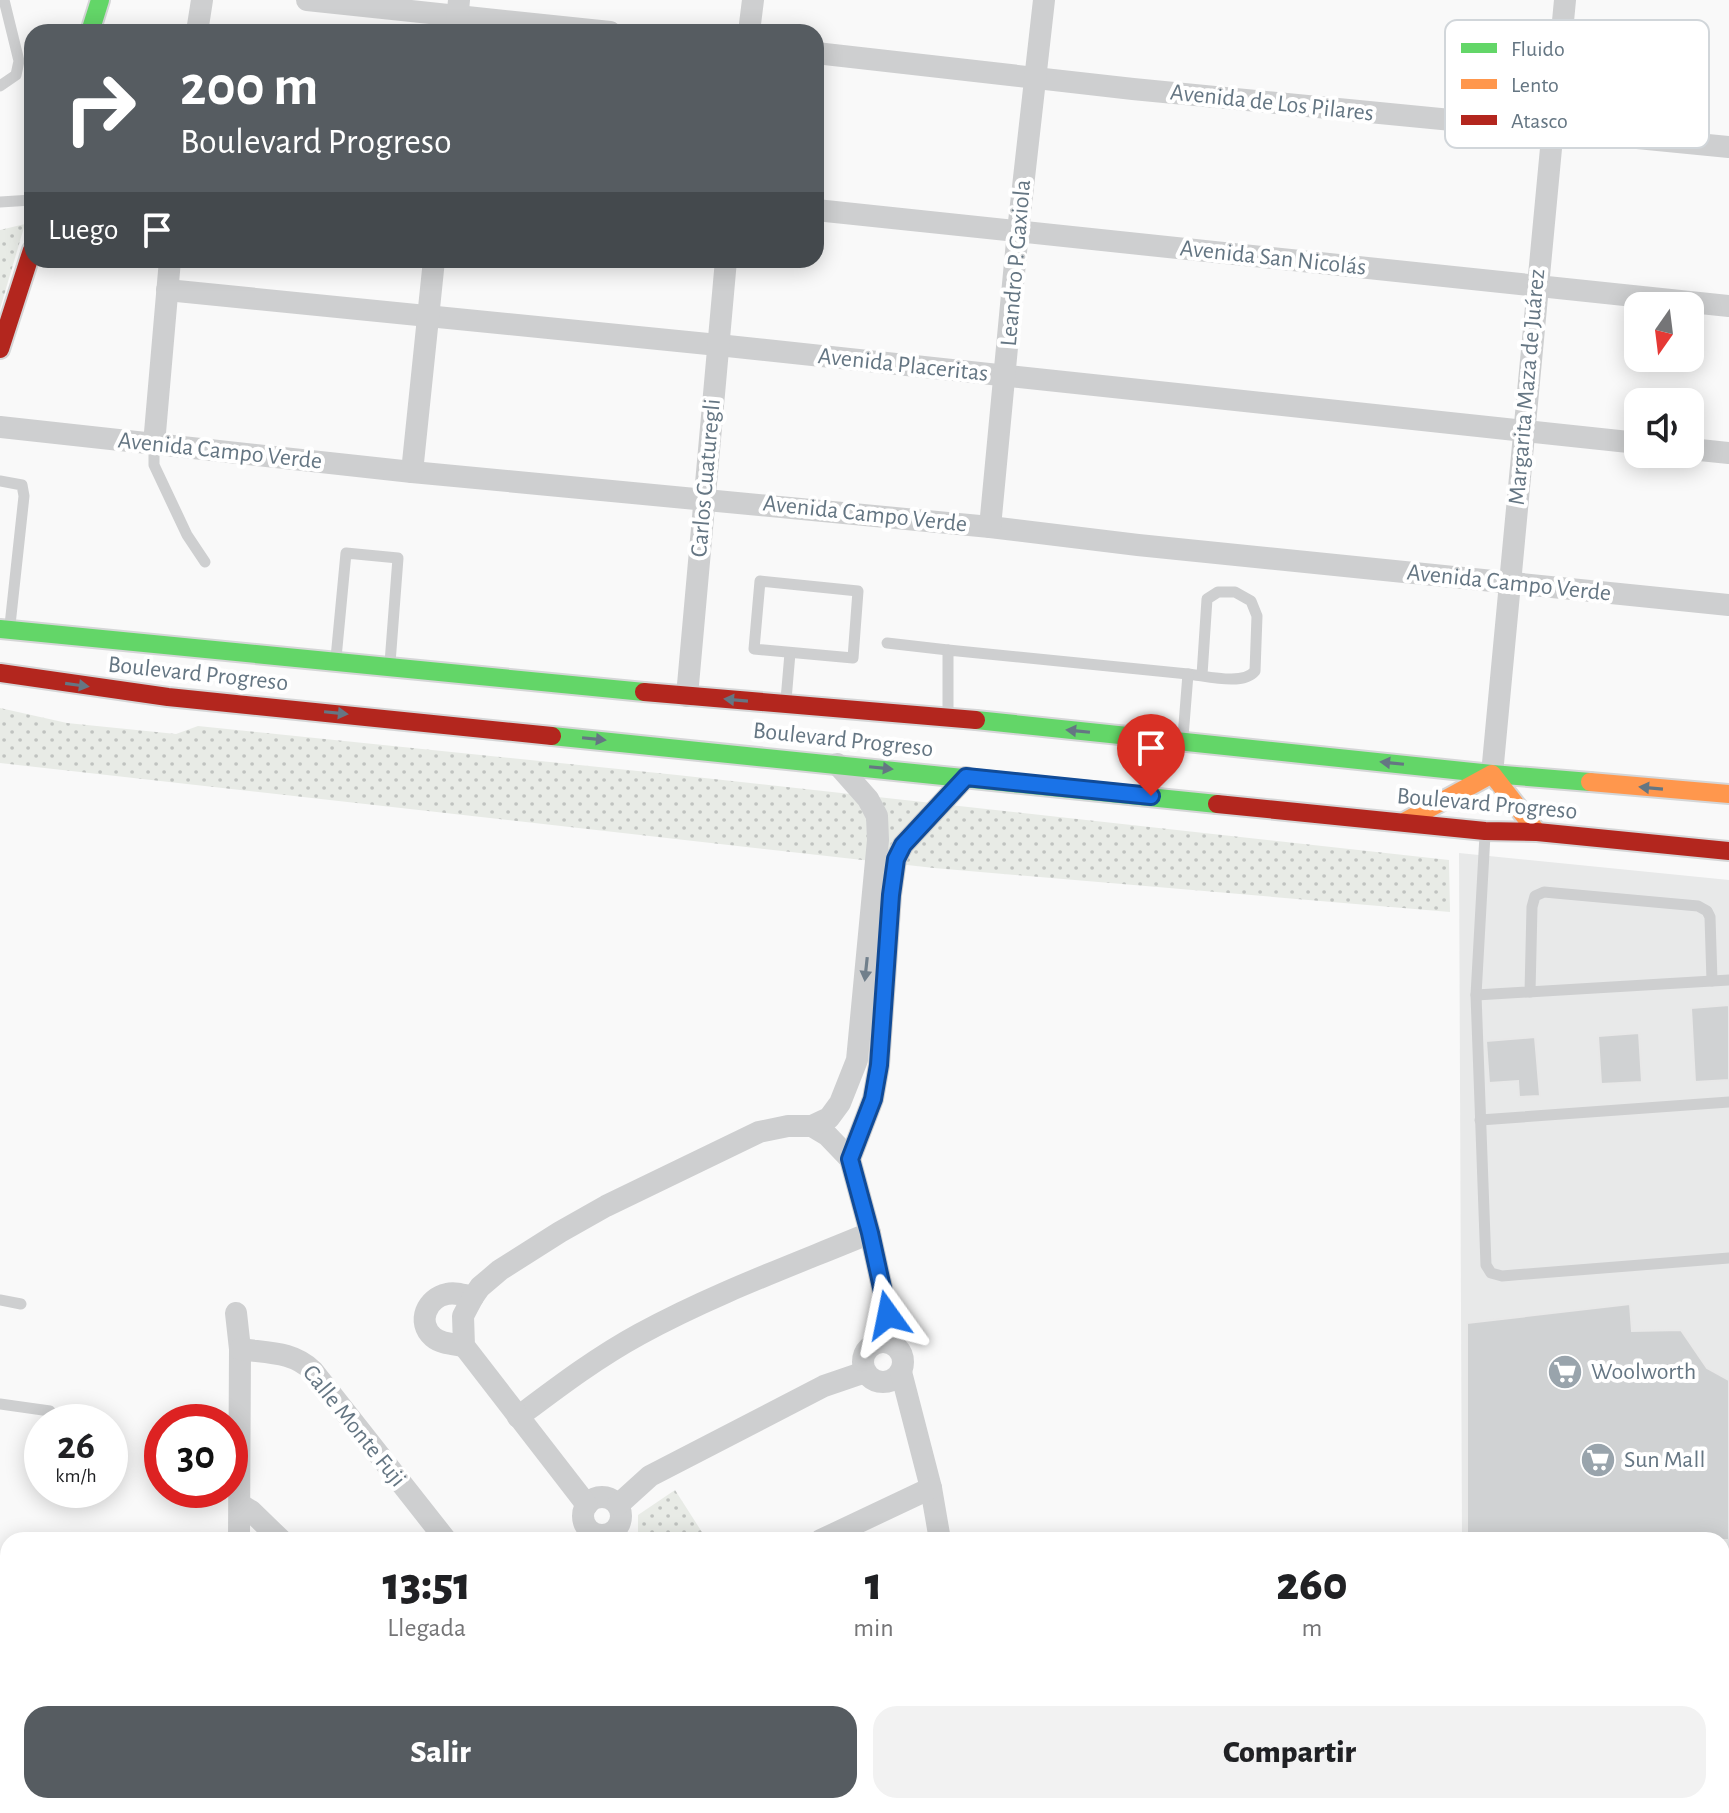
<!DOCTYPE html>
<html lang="es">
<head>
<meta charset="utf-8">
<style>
  :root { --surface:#fff; --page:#f2f2f2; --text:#202124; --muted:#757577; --accent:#565c61 }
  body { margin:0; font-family:"Alegreya Sans",sans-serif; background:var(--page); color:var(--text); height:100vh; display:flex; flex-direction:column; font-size:30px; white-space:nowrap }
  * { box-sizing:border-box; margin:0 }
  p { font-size:26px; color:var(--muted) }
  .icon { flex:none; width:44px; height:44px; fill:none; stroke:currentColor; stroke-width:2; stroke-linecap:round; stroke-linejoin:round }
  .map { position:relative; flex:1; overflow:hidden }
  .panel { position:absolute; left:0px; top:1532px; width:1730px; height:282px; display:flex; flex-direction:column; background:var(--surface); border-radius:24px 24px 0 0; box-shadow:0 4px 20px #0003 }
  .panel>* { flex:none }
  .guide { position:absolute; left:24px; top:24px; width:800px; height:244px; border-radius:24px; box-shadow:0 4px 20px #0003; background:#565c61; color:#fff; overflow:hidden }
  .needle { width:52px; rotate:194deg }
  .controls { position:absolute; left:1624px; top:292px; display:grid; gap:16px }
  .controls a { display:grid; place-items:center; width:80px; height:80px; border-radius:16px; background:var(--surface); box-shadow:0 4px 20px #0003; font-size:40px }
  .speed { position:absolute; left:24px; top:1404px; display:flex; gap:16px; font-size:40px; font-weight:700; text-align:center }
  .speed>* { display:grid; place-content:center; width:104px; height:104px; border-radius:50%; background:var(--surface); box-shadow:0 4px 20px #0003; line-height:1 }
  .speed small { font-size:20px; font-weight:400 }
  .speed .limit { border:12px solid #d22; background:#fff; color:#111 }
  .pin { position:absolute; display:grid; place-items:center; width:68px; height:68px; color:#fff; margin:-82px -34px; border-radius:50% 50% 50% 0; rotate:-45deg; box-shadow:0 0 8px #0007 }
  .pin .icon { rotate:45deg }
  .me { position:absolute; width:88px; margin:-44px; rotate:348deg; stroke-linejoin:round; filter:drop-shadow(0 0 6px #0008) }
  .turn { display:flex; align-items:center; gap:28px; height:168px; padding:0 24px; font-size:36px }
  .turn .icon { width:104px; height:104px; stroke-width:2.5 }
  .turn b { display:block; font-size:56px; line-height:68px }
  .then { display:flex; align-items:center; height:76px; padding:0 24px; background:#0003; gap:16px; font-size:30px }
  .eta { display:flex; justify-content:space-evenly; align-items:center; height:136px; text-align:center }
  .eta b { font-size:48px; font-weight:800; line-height:56px }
  .cta { display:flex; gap:16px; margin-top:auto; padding:16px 24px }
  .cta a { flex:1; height:92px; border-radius:24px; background:var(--accent); color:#fff; font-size:32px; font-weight:800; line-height:92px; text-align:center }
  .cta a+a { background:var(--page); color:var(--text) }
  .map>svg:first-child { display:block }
  .built { fill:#e8e9e9 }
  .park { fill:url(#park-dots) }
  .building { fill:#d0d2d3; stroke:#e8e8e8; stroke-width:2 }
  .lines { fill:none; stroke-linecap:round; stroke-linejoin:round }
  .fast-casing { stroke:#d5d6d7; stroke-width:22 }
  .slow-casing { stroke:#d5d6d7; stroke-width:22 }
  .jam-casing { stroke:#d5d6d7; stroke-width:22 }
  .lane { stroke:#cecfd0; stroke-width:11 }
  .street { stroke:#cecfd0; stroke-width:22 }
  .fast { stroke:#63d668; stroke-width:18 }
  .slow { stroke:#ff974d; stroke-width:18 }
  .jam { stroke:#b3261e; stroke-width:18 }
  .oneway { fill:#657683 }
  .oneway2 { fill:#707f8b }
  .route-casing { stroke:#114b97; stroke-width:20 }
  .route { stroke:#1a73e8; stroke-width:14 }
  .labels { text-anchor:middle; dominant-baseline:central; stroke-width:8; stroke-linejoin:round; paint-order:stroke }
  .street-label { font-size:24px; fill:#657683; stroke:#fff }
  .poi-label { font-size:24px; fill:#657683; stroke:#fff; text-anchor:start }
  .key { fill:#fff; stroke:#d1d6da; stroke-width:2 }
  .key-label { font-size:22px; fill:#657683 }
</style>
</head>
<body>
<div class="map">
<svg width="1729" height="1813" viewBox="0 0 1729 1813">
  <defs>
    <pattern id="park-dots" width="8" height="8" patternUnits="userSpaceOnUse" patternTransform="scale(2)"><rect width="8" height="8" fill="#e8ebe6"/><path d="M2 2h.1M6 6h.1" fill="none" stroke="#c0c3c0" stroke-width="1.8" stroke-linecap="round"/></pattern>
  </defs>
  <rect width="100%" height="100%" fill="#f9f9f9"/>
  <path class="built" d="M1459 853 1729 880V1656H1722V1540H1462Z"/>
  <g class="park">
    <path d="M25 224 0 309V230Z"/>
    <path d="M0 708 67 723 176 734 198 726 677 775 1449 860 1450 912 934 868 0 763Z"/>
    <path d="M675 1490 707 1540H662L659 1538 657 1540H638V1515Z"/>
  </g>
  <g class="building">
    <path d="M1729 1005V1080L1695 1082 1691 1008Z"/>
    <path d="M1639 1033 1642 1082 1601 1084 1598 1036Z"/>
    <path d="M1535 1037 1540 1096 1519 1097 1518 1081 1489 1083 1486 1041Z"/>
    <path d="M1630 1304 1632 1331 1681 1330 1707 1368 1729 1380V1540H1467V1323Z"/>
  </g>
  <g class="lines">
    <g class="fast-casing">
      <g id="fast">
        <path d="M90 32 100 0"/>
        <path d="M0 629 644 692"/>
        <path d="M976 720 1492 774 1590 782"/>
        <path d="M552 736 1217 804"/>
      </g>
    </g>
    <g class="slow-casing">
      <g id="slow">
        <path d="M1590 782 1729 794"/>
        <path d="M1406 821 1492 774 1537 832"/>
        <path d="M0 1710 6 1813"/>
      </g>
    </g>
    <g class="jam-casing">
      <g id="jam">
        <path d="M0 349 32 250"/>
        <path d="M0 673 168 697 552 736"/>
        <path d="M644 692 976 720"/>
        <path d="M1217 804 1485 831 1537 832 1729 851"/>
      </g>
    </g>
    <g class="lane">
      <path d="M0 86 16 75 19 61 4 0"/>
      <path d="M0 202 32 200"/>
      <path d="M154 444V465L187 535 205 562"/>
      <path d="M0 481 22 485 24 496 10 625"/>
      <path d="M760 581 858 591 853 658 754 649Z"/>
      <path d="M887 643 948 650"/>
      <path d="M336 658 346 553 398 558 390 663"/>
      <path d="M1188 674C1207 676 1243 686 1255 671L1257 616 1251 601 1235 592H1218L1207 599 1202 675"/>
      <path d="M786 700 790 653"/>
      <path d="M948 713V650L1188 674 1183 737"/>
      <path d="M1485 835 1476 995 1486 1265 1491 1273 1502 1276 1729 1258"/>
      <path d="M1530 992 1532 907 1535 896 1544 892 1698 906 1707 911 1710 917 1712 981"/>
      <path d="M1476 995 1729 980"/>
      <path d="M1480 1120 1729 1102"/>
      <path d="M0 1300 21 1304"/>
      <path d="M0 1404 50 1411"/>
    </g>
    <g class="street">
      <path d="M307 0 610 32"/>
      <path d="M197 32 202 0"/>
      <path d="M456 32 459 0"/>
      <path d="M749 32 753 0"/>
      <path d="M816 53 1133 89 1729 147"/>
      <path d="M816 210 1729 306"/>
      <path d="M167 290 718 345 1638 443"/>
      <path d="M0 427 412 472 990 527 1138 545 1729 605"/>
      <path d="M154 444 170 260"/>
      <path d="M1690 449 1729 453"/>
      <path d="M412 472 434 260"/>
      <path d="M990 527 1018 231 1044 0"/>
      <path d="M687 696 726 260"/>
      <path d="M1492 774 1565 0"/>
      <path d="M812 1126 827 1135 850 1159 870 1233 888 1315 890 1343"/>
      <path d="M850 1159 873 1099 879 1065 891 895 896 859 903 845 966 777"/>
      <path d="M236 1313 240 1349 239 1540"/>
      <circle cx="883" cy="1362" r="20"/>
      <path d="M464 1346C454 1344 441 1344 433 1337 416 1322 427 1298 447 1294 455 1292 464 1295 473 1297"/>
      <path d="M240 1349C267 1353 293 1351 313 1371L446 1540"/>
      <path d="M901 1372 931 1488 940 1540"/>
      <path d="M518 1417C558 1387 596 1358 640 1334 713 1294 793 1265 870 1233"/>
      <circle cx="602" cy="1516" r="19"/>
      <path d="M241 1505 251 1511 281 1540"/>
      <path d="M587 1505 464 1346 463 1316 473 1297 480 1287 500 1270 560 1232 606 1206 759 1132 788 1126H812L829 1118 840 1103 857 1060 878 840 877 816 868 799 837 764"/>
      <path d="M618 1505 650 1476 824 1386 865 1372"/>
      <path d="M821 1540 931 1488"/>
      <path d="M1722 1789 1729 1790"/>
      <path d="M247 1806 320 1813"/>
      <path d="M380 1806 395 1811 432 1813"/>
      <path d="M489 1806 494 1813"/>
      <path d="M649 1806V1813"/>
      <path d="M875 1806V1813"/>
      <path d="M1028 1806 1029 1813"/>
      <path d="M1178 1806 1179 1813"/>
      <path d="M1285 1806 1286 1813"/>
      <path d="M1372 1813 1382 1806"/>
      <path d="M1415 1813 1416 1806"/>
    </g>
    <use href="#fast" class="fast"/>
    <use href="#slow" class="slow"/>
    <use href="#jam" class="jam"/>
  </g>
  <defs><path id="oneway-solid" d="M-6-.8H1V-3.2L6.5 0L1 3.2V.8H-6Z" transform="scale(2)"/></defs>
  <g class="oneway">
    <use href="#oneway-solid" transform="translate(77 685) rotate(8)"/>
    <use href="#oneway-solid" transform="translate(736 700) rotate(-175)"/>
    <use href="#oneway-solid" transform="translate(336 713) rotate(6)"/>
    <use href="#oneway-solid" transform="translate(1078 731) rotate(-174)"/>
    <use href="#oneway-solid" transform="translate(594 739) rotate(6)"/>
    <use href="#oneway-solid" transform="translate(1392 763) rotate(-174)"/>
    <use href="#oneway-solid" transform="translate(881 768) rotate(6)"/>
    <use href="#oneway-solid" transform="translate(1651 788) rotate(-175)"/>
  </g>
  <use class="oneway2" href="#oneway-solid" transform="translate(866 969) rotate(96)"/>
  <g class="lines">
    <g class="route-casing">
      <path id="route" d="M888 1315 870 1233 850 1159 873 1099 879 1065 891 895 896 859 903 845 966 777 1151 796"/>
    </g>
    <use href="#route" class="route"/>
  </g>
  <defs>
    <g id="supermarket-disc" transform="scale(1.8)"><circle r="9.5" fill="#99a4ac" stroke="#fff"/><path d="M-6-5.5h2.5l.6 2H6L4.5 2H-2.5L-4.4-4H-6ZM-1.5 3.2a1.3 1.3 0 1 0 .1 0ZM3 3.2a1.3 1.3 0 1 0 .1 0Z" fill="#fff"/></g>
  </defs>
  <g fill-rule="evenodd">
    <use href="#supermarket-disc" x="1565" y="1372"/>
    <use href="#supermarket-disc" x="1598" y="1460"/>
  </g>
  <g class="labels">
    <g class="street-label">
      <text transform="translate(1272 103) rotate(6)">Avenida de Los Pilares</text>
      <text transform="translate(1273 258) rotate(6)">Avenida San Nicolás</text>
      <text transform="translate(1016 263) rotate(-85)">Leandro P. Gaxiola</text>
      <text transform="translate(903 365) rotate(6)">Avenida Placeritas</text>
      <text transform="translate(1527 387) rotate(-85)">Margarita Maza de Juárez</text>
      <text transform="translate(220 451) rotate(6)">Avenida Campo Verde</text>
      <text transform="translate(706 478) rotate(-85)">Carlos Cuaturegli</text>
      <text transform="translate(865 514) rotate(6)">Avenida Campo Verde</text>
      <text transform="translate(1509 583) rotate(6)">Avenida Campo Verde</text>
      <text transform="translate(198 674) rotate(6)">Boulevard Progreso</text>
      <text transform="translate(843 740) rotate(6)">Boulevard Progreso</text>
      <text transform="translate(1487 804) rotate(5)">Boulevard Progreso</text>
      <text transform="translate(354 1426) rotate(51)">Calle Monte Fuji</text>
    </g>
    <g class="poi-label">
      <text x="1591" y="1372">Woolworth</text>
      <text x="1624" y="1460">Sun Mall</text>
    </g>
  </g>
  <rect x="1445" y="20" width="264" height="128" rx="12" class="key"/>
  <rect x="1461" y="43" width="36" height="10" fill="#63d668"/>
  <rect x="1461" y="79" width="36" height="10" fill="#ff974d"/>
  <rect x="1461" y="115" width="36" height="10" fill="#b3261e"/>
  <g class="key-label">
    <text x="1511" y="56">Fluido</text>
    <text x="1511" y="92">Lento</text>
    <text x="1511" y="128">Atasco</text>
  </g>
</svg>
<div class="controls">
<a><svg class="needle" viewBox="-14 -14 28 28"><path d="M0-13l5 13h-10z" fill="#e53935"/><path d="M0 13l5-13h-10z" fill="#757577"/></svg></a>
<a><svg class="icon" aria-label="sound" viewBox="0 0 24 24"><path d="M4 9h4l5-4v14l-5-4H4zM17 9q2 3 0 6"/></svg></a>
</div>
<div class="speed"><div>26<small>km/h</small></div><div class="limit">30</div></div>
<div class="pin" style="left:1151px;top:796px;background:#d93025"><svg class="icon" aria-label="arrive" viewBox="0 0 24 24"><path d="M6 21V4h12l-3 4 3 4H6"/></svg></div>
<svg class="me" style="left:888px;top:1315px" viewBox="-20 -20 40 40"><path d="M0-17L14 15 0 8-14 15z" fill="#1a73e8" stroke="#fff" stroke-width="4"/></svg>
<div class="guide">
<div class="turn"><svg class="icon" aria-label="right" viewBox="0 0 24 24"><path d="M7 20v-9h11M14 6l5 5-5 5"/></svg><div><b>200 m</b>Boulevard Progreso</div></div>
<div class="then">Luego<svg class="icon" aria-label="arrive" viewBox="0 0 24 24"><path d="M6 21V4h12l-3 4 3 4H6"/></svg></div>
</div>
<section class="panel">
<div class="eta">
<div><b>13:51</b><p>Llegada</p></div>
<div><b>1</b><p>min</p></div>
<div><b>260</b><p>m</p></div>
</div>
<div class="cta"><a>Salir</a><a>Compartir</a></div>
</section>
</div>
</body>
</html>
